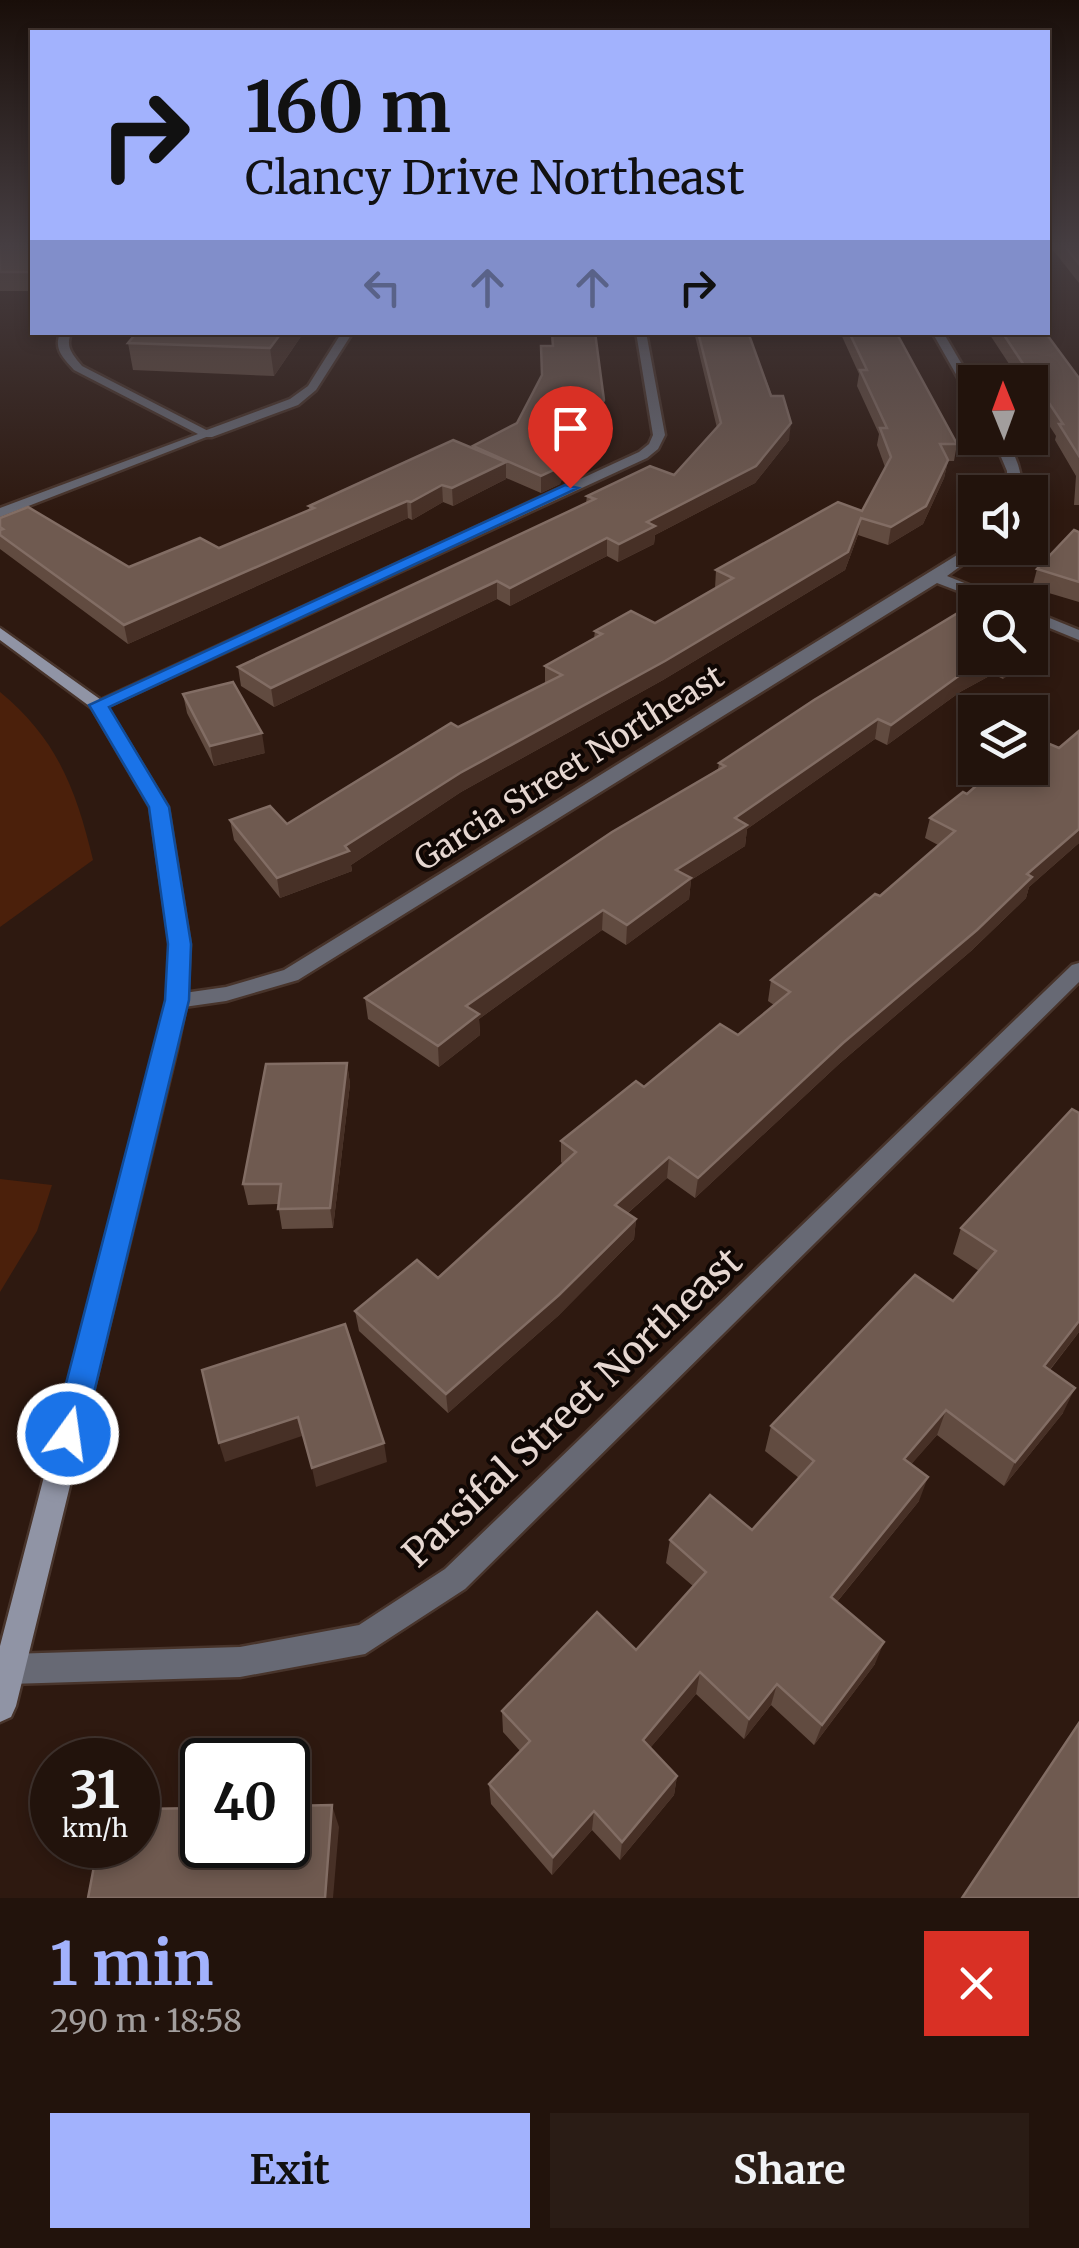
<!DOCTYPE html>
<html lang="en">
<head>
<meta charset="utf-8">
<style>
  :root { --surface:#22130c; --page:#2a1c15; --text:#f1f3f6; --muted:#a29e9d; --line:#3f322d; --accent:#a2b2fd }
  body { margin:0; font-family:Merriweather,serif; background:var(--page); color:var(--text); height:100vh; display:flex; flex-direction:column; font-size:38px; white-space:nowrap }
  * { box-sizing:border-box; margin:0 }
  p { font-size:32px; color:var(--muted) }
  .icon { flex:none; width:55px; height:55px; fill:none; stroke:currentColor; stroke-width:2; stroke-linecap:round; stroke-linejoin:round }
  .map { position:relative; height:1898px; overflow:hidden }
  .details { display:flex; flex-direction:column; background:var(--surface); flex:1 }
  .details>* { flex:none }
  .banner { position:absolute; left:30px; top:30px; width:1020px; height:305px; border-radius:0px; box-shadow:0 5px 15px #0003,0 0 0 2px var(--line); background:#a2b2fd; color:#111; overflow:hidden }
  .needle { width:65px; rotate:359deg }
  .fabs { position:absolute; left:958px; top:365px; display:grid; gap:20px }
  .fabs a { display:grid; place-items:center; width:90px; height:90px; border-radius:0px; background:var(--surface); box-shadow:0 5px 15px #0003,0 0 0 2px var(--line); font-size:50px }
  .speed { position:absolute; left:30px; top:1738px; display:flex; gap:20px; font-size:50px; font-weight:700; text-align:center }
  .speed>* { display:grid; place-content:center; width:130px; height:130px; border-radius:50%; background:var(--surface); box-shadow:0 5px 15px #0003,0 0 0 2px var(--line); line-height:1 }
  .speed small { font-size:25px; font-weight:400 }
  .speed .limit { border:5px solid #111; border-radius:15px; background:#fff; color:#111 }
  .pin { position:absolute; display:grid; place-items:center; width:85px; height:85px; color:#fff; margin:-102px -42px; border-radius:50% 50% 50% 0; rotate:-45deg; box-shadow:0 0 10px #0007 }
  .pin .icon { rotate:45deg }
  .me { position:absolute; width:110px; margin:-55px; rotate:14deg; stroke-linejoin:round; filter:drop-shadow(0 0 8px #0008) }
  .turn { display:flex; align-items:center; gap:35px; height:210px; padding:0 50px; font-size:45px }
  .turn .icon { width:130px; height:130px; stroke-width:2.5 }
  .turn b { display:block; font-size:70px; line-height:85px }
  .lanes { display:flex; align-items:center; height:95px; padding:0 50px; background:#0003; justify-content:center; gap:50px; direction:ltr }
  .lanes .off { opacity:.35 }
  .round { display:grid; place-items:center; flex:none; width:105px; height:105px; border-radius:0px; background:var(--page) }
  .overview { display:flex; align-items:center; justify-content:space-between; height:170px; padding:0 50px }
  h1 { font-size:60px; font-weight:700; line-height:75px; color:var(--accent) }
  .button { display:flex; gap:20px; margin-top:auto; padding:20px 50px }
  .button a { flex:1; height:115px; border-radius:0px; background:var(--accent); color:#111; font-size:40px; font-weight:700; line-height:115px; text-align:center }
  .button a+a { background:var(--page); color:var(--text) }
  .map>svg:first-child { display:block }
  .green { fill:#4b200b }
  .lines { fill:none; stroke-linecap:round; stroke-linejoin:round }
  .lane-casing { stroke:#48342b; stroke-width:5 }
  .street-casing { stroke:#48342b; stroke-width:5 }
  .secondary-casing { stroke:#48342b; stroke-width:5 }
  .lane { fill:#676974; fill-rule:evenodd }
  .street { fill:#676974; fill-rule:evenodd }
  .secondary { fill:#9094a5; fill-rule:evenodd }
  .wall { fill:#614b40 }
  .shaded-wall { fill:#473026 }
  .building { fill:#6f5a50; stroke:#826d64; stroke-width:2.5 }
  .route { fill:#1a73e8; stroke:#114b97; stroke-width:2.5 }
  .labels { text-anchor:middle; dominant-baseline:central; stroke-width:8; stroke-linejoin:round; paint-order:stroke }
  .street-label { font-size:32px; fill:#e6d7d1; stroke:#0f0704 }
  .near-street-label { font-size:38px; fill:#e6d7d1; stroke:#0f0704 }
</style>
</head>
<body>
<div class="map">
<svg width="1079" height="1898" viewBox="0 0 1079 1898">
  <rect width="100%" height="100%" fill="#2e1910"/>
  <g class="green">
    <path d="M0 692C58 740 76 790 93 860L0 927Z"/>
    <path d="M0 1179 52 1185 37 1231 0 1292Z"/>
  </g>
  <g class="lines">
    <g class="lane-casing">
      <path id="lane" d="M342 332H353L316 390 298 405 212 437H204V431L290 399 308 386Z"/>
    </g>
    <g class="street-casing">
      <g id="street">
        <path d="M61 332H72C64 346 73 355 82 366L214 434 0 517V508L198 434 74 370C64 359 52 348 61 332Z"/>
        <path d="M636 332H646L665 435 658 449 647 458 104 708H92L90 705 639 452 649 444 653 435Z"/>
        <path d="M932 332H943L975 387V401L969 397Z"/>
        <path d="M993 438H1005C1015 455 1024 472 1020 492H1007V471Z"/>
        <path d="M975 544V548H983L981 551 947 576 1004 599 1006 602H987L937 583 298 980 226 1001 177 1008 167 1001 177 994 226 987 284 970Z"/>
        <path d="M1030 610 1079 630V640L1030 620Z"/>
        <path d="M1079 963V982L465 1589 365 1654 240 1677 9 1684 0 1681V1657L9 1654 240 1647 359 1625 445 1569 1072 965Z"/>
      </g>
    </g>
    <g class="secondary-casing">
      <path id="secondary" d="M0 628 104 702 168 807 190 945 187 1001 177 1049 16 1706 11 1717 0 1722V1646L155 1049 167 1001 170 945 150 807 92 708 0 640Z"/>
    </g>
    <use href="#lane" class="lane"/>
    <use href="#street" class="street"/>
    <use href="#secondary" class="secondary"/>
  </g>
  <g class="wall">
    <rect x="0" y="245" width="32" height="46"/>
    <path d="M1049 245H1079V283Z"/>
    <path d="M304 332 274 376 133 370 128 343Z"/>
    <path d="M551 332H595L603 417 597 431 584 430 560 484 541 493 506 478V479L453 506 443 502 412 520 408 518 128 644 0 549V518L129 567 219 548 309 510V506L473 448V446L517 423 542 376 541 346H552Z"/>
    <path d="M694 332H748L789 440 755 483 655 535 654 544 618 562 607 556 510 606 497 599 274 707 241 686 238 667 586 503 587 496 674 475 717 428Z"/>
    <path d="M840 332H896L957 444 954 461H948L944 478 923 524 888 545 858 535 845 570 663 680 461 792 351 865 352 871 280 898 234 840 230 820 287 824 458 727 545 684V666L594 638 595 631 655 623 715 588 716 570 862 511 885 467 877 445 879 434 857 386 859 374Z"/>
    <path d="M988 332H1045L1079 378V505H1074L1076 476 1055 440 1056 436 1030 396V382H1021Z"/>
    <path d="M1079 532V602L1032 588 1037 569Z"/>
    <path d="M1043 634 1038 653 1003 679 993 674 960 692 887 745 875 739 747 829 745 846 691 880 689 899 626 945 602 930 479 1019 480 1035 439 1067 368 1019 365 998 718 769 719 763 975 658H1030Z"/>
    <path d="M183 694 265 753 214 766 187 713Z"/>
    <path d="M1079 731V843L1029 887 1026 898 971 951 839 1064 695 1198 667 1178 628 1213 636 1219 634 1239 558 1316 448 1413 359 1331 355 1311 438 1278 563 1164 561 1162V1141L644 1087 738 1035 774 1005 768 1001 771 980 880 896 938 845 925 838 930 818 967 794 1059 748Z"/>
    <path d="M347 1063 350 1084 333 1228 282 1229 278 1204 248 1205 243 1184Z"/>
    <path d="M1079 1113V1332L1050 1370 1063 1413 1004 1486 937 1435 911 1464 919 1501 837 1602 875 1664 814 1745 771 1705 744 1739 696 1694 650 1748 677 1776 674 1795 620 1860 592 1830 552 1875 491 1804 489 1784 520 1751 503 1732 502 1711 636 1650 693 1586 666 1563 670 1540 752 1530 799 1478 765 1451 771 1426 953 1301 979 1271 953 1254 961 1228Z"/>
  </g>
  <g class="shaded-wall">
    <path d="M282 332H304L274 376 270 348Z"/>
    <path d="M604 400 603 417 597 431V414Z"/>
    <path d="M585 413 584 430 560 484 541 493V476Z"/>
    <path d="M791 423 789 440 755 483 655 535 654 544 618 562 619 544 647 522Z"/>
    <path d="M948 460 944 478 923 524 888 545 891 527Z"/>
    <path d="M506 462V479L453 506 452 488Z"/>
    <path d="M442 485 443 502 412 520 411 502Z"/>
    <path d="M407 501 408 518 128 644 124 625Z"/>
    <path d="M861 518 858 535 845 570 663 680 461 792 351 865 352 871 280 898 277 878 345 846Z"/>
    <path d="M607 538V556L510 606V588Z"/>
    <path d="M497 581V599L274 707 271 688Z"/>
    <path d="M1043 634 1038 653 1003 679 1008 659 1011 658H1030V643Z"/>
    <path d="M993 658H997L993 674 960 692 887 745 891 725 964 672Z"/>
    <path d="M878 719 875 739 747 829 745 846 691 880 689 899 626 945 627 925 676 870 735 818Z"/>
    <path d="M262 733 265 753 214 766 210 746Z"/>
    <path d="M1079 829V843L1029 887 1026 898 971 951 839 1064 695 1198 698 1178 1027 874Z"/>
    <path d="M603 910 602 930 479 1019 480 1035 439 1067 438 1046 466 1006Z"/>
    <path d="M347 1063 350 1084 333 1228 330 1208Z"/>
    <path d="M669 1157 667 1178 614 1225 615 1205Z"/>
    <path d="M636 1219 634 1239 558 1316 448 1413 446 1394Z"/>
    <path d="M1079 1321V1332L1033 1391 1044 1366Z"/>
    <path d="M1075 1388 1063 1413 1004 1486 1015 1462Z"/>
    <path d="M946 1410 937 1435 895 1483 904 1459Z"/>
    <path d="M298 1417 302 1436 225 1462 219 1443Z"/>
    <path d="M384 1443 387 1462 316 1487 312 1468Z"/>
    <path d="M928 1477 919 1501 823 1619 831 1597Z"/>
    <path d="M884 1642 875 1664 814 1745 822 1725Z"/>
    <path d="M700 1672 696 1694 640 1760 643 1740Z"/>
    <path d="M777 1684 771 1705 744 1739 749 1719Z"/>
    <path d="M677 1776 674 1795 620 1860 622 1842Z"/>
    <path d="M332 1805 339 1827 333 1898H325Z"/>
    <path d="M594 1811 592 1830 552 1875 553 1857Z"/>
  </g>
  <g class="building">
    <rect x="0" y="245" width="32" height="27"/>
    <path d="M1064 245H1079V264Z"/>
    <path d="M137 332H282L270 348 128 343Z"/>
    <path d="M552 332H595L604 400 597 414 585 413 560 467 541 476 473 446 517 423 542 375 541 346H553Z"/>
    <path d="M698 332H748L771 396H783L791 423 756 466 647 522 655 526 619 544 607 538 510 588 497 581 271 688 238 667 595 499 587 496 650 466 674 475 721 423Z"/>
    <path d="M849 332H896L957 444H940L948 460 926 506 891 527 861 518 848 552 665 661 460 773 345 846 349 851 277 878 230 820 270 806 287 824 451 723 458 727 562 675 545 666 602 634 595 631 631 611 655 623 733 578 716 570 838 502 862 511 891 457 880 428H887L860 370H867Z"/>
    <path d="M1002 332H1045L1079 378V456L1059 424H1063Z"/>
    <path d="M453 440 506 462 452 488 442 485 411 502 407 501 124 625 0 535V530L3 529 0 527V518L28 507 129 567 200 538 219 548 314 508 309 506Z"/>
    <path d="M1074 530 1079 532V582L1037 569Z"/>
    <path d="M971 605 975 607V658H993L964 672 891 725 878 719 735 818 747 825 676 870 691 878 627 925 603 910 466 1006 479 1014 438 1046 365 998 612 832 725 766 719 763 814 700Z"/>
    <path d="M1030 629 1043 634 1030 643Z"/>
    <path d="M233 682 262 733 210 746 183 694Z"/>
    <path d="M1079 731V829L1027 874 1032 877 977 930 843 1043 698 1178 669 1157 615 1205 636 1219 559 1295 446 1394 355 1311 417 1260 438 1278 576 1152 561 1141 636 1081 644 1087 720 1024 738 1035 790 992 771 980 875 894 880 896 955 831 930 818 963 792 967 794 996 768H1030L1031 736 1059 748Z"/>
    <path d="M347 1063 330 1208 278 1209 281 1184H243L266 1064Z"/>
    <path d="M1072 1109 1079 1113V1321L1044 1366 1075 1388 1015 1462 946 1410 904 1459 928 1477 831 1597 884 1642 822 1725 777 1684 749 1719 700 1672 643 1740 677 1776 622 1842 594 1811 553 1857 489 1784 530 1741 502 1711 597 1612 636 1650 706 1572 670 1540 710 1495 752 1530 814 1461 771 1426 915 1275 953 1301 996 1251 961 1228Z"/>
    <path d="M345 1324 384 1443 312 1468 298 1417 219 1443 202 1370Z"/>
    <path d="M1079 1723V1898H962Z"/>
    <path d="M332 1805 325 1898H88L98 1845H138V1809L202 1808V1845H288V1806Z"/>
  </g>
  <linearGradient id="sky" x2="0" y2="1"><stop stop-color="#190e09"/><stop offset="0.48" stop-color="#463e42"/><stop offset="1" stop-color="#463e42" stop-opacity="0"/></linearGradient>
  <rect width="1079" height="511" fill="url(#sky)"/>
  <path class="route" d="M565 485 578 488 109 707 169 807 191 944 189 1000 84 1434 79 1444 68 1449 57 1444 53 1434 165 1000 168 944 149 807 89 705Z"/>
  <g class="labels">
    <g class="street-label">
      <text transform="translate(569 768) rotate(-32)">Garcia Street Northeast</text>
    </g>
    <g class="near-street-label">
      <text transform="translate(572 1407) rotate(-43)">Parsifal Street Northeast</text>
    </g>
  </g>
</svg>
<div class="fabs">
<a><svg class="needle" viewBox="-14 -14 28 28"><path d="M0-13l5 13h-10z" fill="#e53935"/><path d="M0 13l5-13h-10z" fill="#a29e9d"/></svg></a>
<a><svg class="icon" aria-label="sound" viewBox="0 0 24 24"><path d="M4 9h4l5-4v14l-5-4H4zM17 9q2 3 0 6"/></svg></a>
<a><svg class="icon" aria-label="search" viewBox="0 0 24 24"><circle cx="10" cy="10" r="6"/><path d="M15 15l6 6"/></svg></a>
<a><svg class="icon" aria-label="layers" viewBox="0 0 24 24"><path d="M12 4l9 5-9 5-9-5zM3 14l9 5 9-5"/></svg></a>
</div>
<div class="speed"><div>31<small>km/h</small></div><div class="limit">40</div></div>
<div class="pin" style="left:570px;top:488px;background:#d93025"><svg class="icon" aria-label="arrive" viewBox="0 0 24 24"><path d="M6 21V4h12l-3 4 3 4H6"/></svg></div>
<svg class="me" style="left:68px;top:1434px" viewBox="-20 -20 40 40"><circle r="17" fill="#1a73e8" stroke="#fff" stroke-width="3"/><path d="M0-11L8 9 0 5-8 9z" fill="#fff"/></svg>
<div class="banner">
<div class="turn"><svg class="icon" aria-label="right" viewBox="0 0 24 24"><path d="M7 20v-9h11M14 6l5 5-5 5"/></svg><div><b>160 m</b>Clancy Drive Northeast</div></div>
<div class="lanes"><svg class="icon off" aria-label="left" viewBox="0 0 24 24"><path d="M17 20v-9H6M10 6l-5 5 5 5"/></svg><svg class="icon off" aria-label="ahead" viewBox="0 0 24 24"><path d="M12 20V5M6 11l6-6 6 6"/></svg><svg class="icon off" aria-label="ahead" viewBox="0 0 24 24"><path d="M12 20V5M6 11l6-6 6 6"/></svg><svg class="icon" aria-label="right" viewBox="0 0 24 24"><path d="M7 20v-9h11M14 6l5 5-5 5"/></svg></div>
</div>
</div>
<section class="details">
<div class="overview"><div><h1>1 min</h1><p>290 m · 18:58</p></div><a class="round" style="background:#d93025;color:#fff"><svg class="icon" aria-label="close" viewBox="0 0 24 24"><path d="M6 6l12 12M18 6L6 18"/></svg></a></div>
<div class="button"><a>Exit</a><a>Share</a></div>
</section>
</body>
</html>
